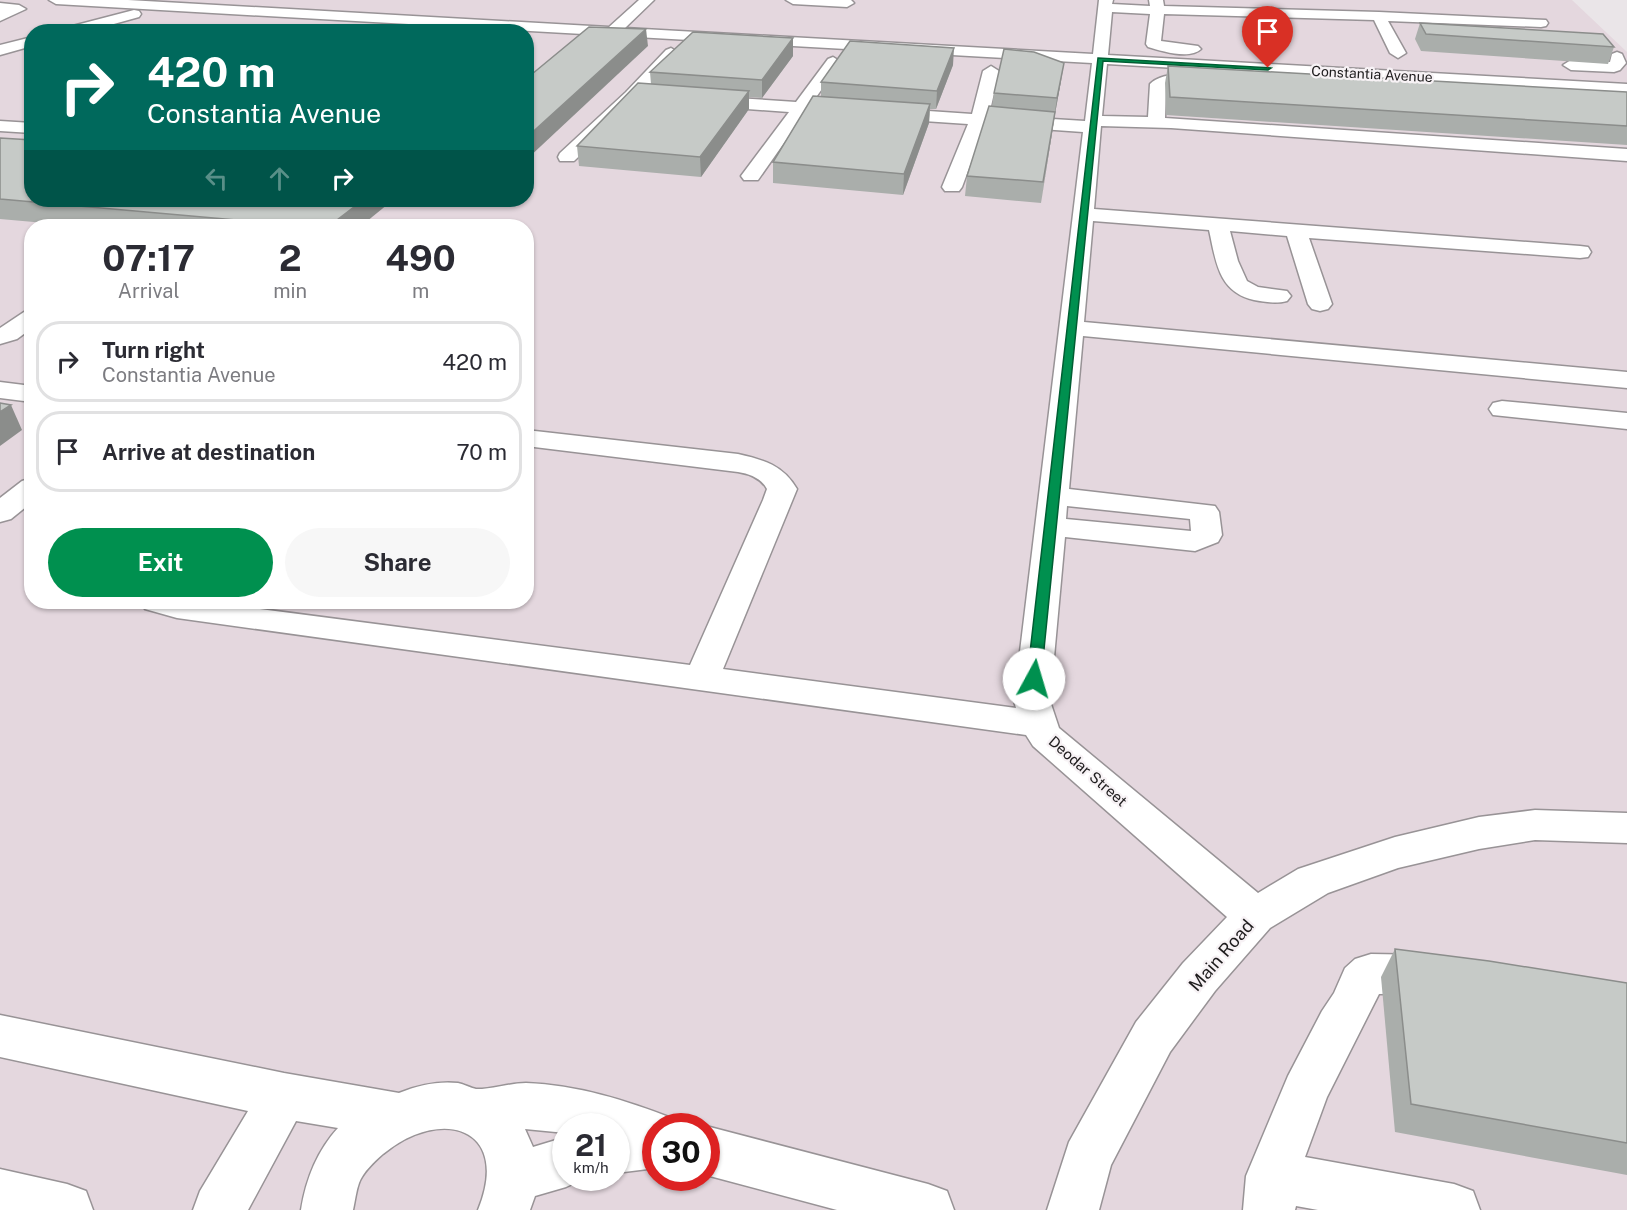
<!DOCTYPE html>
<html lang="en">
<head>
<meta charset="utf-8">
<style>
  :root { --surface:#fff; --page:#f7f7f7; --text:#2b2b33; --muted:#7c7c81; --line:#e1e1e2; --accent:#00904f }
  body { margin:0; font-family:"Public Sans",sans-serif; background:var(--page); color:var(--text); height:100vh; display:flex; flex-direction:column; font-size:22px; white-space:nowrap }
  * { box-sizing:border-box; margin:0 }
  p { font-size:20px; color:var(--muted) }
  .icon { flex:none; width:33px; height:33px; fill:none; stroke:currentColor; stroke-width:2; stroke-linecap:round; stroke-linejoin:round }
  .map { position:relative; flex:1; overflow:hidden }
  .drawer { position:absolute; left:24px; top:219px; width:510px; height:390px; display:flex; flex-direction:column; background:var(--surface); border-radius:24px; box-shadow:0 2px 4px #0004 }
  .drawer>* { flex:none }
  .top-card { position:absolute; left:24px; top:24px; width:510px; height:183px; border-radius:24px; box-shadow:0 2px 4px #0004; background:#00695c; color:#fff; overflow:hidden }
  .speed { position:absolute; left:552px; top:1113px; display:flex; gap:12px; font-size:30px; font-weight:700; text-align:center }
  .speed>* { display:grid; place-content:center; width:78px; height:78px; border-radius:50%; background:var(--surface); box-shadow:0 2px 4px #0004; line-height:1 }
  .speed small { font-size:15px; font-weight:400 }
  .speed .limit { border:9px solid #d22; background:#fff; color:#111 }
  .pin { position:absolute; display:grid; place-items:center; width:51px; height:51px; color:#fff; margin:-62px -26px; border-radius:50% 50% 50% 0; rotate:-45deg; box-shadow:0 0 6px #0007 }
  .pin .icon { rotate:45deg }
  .me { position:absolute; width:66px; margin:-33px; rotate:6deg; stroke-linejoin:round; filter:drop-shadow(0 0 4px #0008) }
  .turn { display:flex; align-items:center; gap:21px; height:126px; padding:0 24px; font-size:27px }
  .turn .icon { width:78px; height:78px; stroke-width:2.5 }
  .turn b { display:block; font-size:42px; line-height:51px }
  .lanes { display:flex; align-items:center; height:57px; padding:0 24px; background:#0003; justify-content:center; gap:30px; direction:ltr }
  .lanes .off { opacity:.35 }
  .eta { display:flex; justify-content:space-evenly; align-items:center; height:102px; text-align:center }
  .eta b { font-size:36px; font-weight:700; line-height:42px }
  .action { display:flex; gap:12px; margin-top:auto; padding:12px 24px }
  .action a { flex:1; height:69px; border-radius:36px; background:var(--accent); color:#fff; font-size:24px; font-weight:700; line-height:69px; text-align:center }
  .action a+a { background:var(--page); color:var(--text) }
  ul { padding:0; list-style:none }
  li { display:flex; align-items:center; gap:18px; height:81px; margin:0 12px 9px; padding:0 12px; border:3px solid var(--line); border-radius:24px }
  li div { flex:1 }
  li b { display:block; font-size:22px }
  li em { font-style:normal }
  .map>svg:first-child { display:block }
  .built { fill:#e4d7de; fill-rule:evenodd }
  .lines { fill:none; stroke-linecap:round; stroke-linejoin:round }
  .minor-casing { stroke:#989396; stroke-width:3 }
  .minor { fill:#fff; fill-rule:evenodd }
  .wall { fill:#aaaeab }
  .shaded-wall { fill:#8b8d8b }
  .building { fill:#c6cac7; stroke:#8b8d8b; stroke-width:1.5 }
  .route { fill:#00904f; stroke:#005e33; stroke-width:1.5 }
  .labels { text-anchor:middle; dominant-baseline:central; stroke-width:4.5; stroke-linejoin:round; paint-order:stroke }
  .far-street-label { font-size:14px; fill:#1e1c1d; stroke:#f7f2f5 }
  .street-label { font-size:15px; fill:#1e1c1d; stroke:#f7f2f5 }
  .near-street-label { font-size:18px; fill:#1e1c1d; stroke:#f7f2f5 }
</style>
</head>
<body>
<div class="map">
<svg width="1627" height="1210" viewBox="0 0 1627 1210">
  <rect width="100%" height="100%" fill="#eae5e8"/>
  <path class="built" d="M0 0H1572L1627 52V1210H0ZM32 32H526V200H32ZM32 226H526V602H32ZM566 1126H616V1178H566ZM656 1126H706V1178H656Z"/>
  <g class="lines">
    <g class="minor-casing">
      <g id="minor">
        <path d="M49 0H128L609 27 639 0H654L625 28 1093 54 1099 0H1113L1112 4 1150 6 1149 0H1163L1164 6 1379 12 1546 20 1548 23 1546 26 1541 27 1388 21 1406 53 1398 58 1390 53 1374 20 1164 14 1161 41 1198 46 1201 49C1190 60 1161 51 1148 47L1146 44 1150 14 1112 12 1108 55 1627 84V94L1107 64 1102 116 1148 117 1150 84C1160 73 1197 70 1207 81L1205 84H1173L1166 87 1165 118 1627 149V161L1171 128 1101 126 1094 209 1580 246 1588 247 1591 252 1588 257 1580 258 1309 238 1332 304 1328 309 1320 311 1312 309 1308 304 1287 236 1230 231 1238 261 1247 281 1258 287 1287 291 1291 296 1287 301C1276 304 1265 302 1254 300 1218 292 1216 261 1209 230L1093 221 1084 322 1627 372V388L1083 336 1069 489 1215 506 1219 512 1222 535 1218 542 1195 551 1065 537 1050 701 1059 728 1258 893 1298 869 1395 837 1479 817 1535 810 1627 813V843L1535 840 1479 849 1398 868 1328 893 1270 928 1215 991 1170 1052 1111 1165 1099 1210H1047L1069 1142 1136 1022 1183 963 1227 917 1033 746 1026 735 177 618 145 609 141 602H207L690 665 763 500 767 489C761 478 750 474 738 472L526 446V430L738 454C764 460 783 465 797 489L723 669 1016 708 1014 701 1083 132 985 125 962 187 959 191H945L942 187 968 124 805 113 758 180H744L741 176 789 112 706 106 698 101 706 96 796 102 828 59 833 57 841 62 812 103 972 114 983 71 991 66 999 71 989 115 1085 121 1092 63 56 4ZM1067 506 1190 519 1191 531 1066 519Z"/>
        <path d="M786 0H851L854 3 847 7 793 4Z"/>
        <path d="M0 3 19 5 26 9 0 21Z"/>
        <path d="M134 10 139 11 141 14 139 17 85 32H59L61 29Z"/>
        <path d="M32 37V46L0 55V45Z"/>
        <path d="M671 48 679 53 638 100 574 161H560L558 157 560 153 626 92 666 50Z"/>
        <path d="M1617 52 1622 54 1626 63 1620 70 1614 72 1571 70 1563 65 1571 60 1610 62 1612 54Z"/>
        <path d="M0 121 32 123V133L0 131Z"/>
        <path d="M32 310V328L17 339 0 344V328L24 312Z"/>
        <path d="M0 382 32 386V402L0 398Z"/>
        <path d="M1502 401 1627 413V429L1493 415 1489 409 1493 403Z"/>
        <path d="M32 478V502L11 519 0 522V498L22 481Z"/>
        <path d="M1371 954 1429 955 1445 960 1451 974 1445 988 1429 993 1379 994 1327 1097 1305 1157 1454 1184 1473 1191 1480 1210H1318L1296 1206 1295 1210H1243L1246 1176 1288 1076 1322 1011 1334 993 1345 968 1355 959Z"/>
        <path d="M0 1015 284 1073 399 1093C419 1085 437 1081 458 1083 464 1084 470 1088 476 1089 489 1090 510 1083 526 1083 577 1085 626 1100 674 1119L677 1126H656V1168L616 1173V1126H566V1133L525 1129 533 1147 566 1137V1178H585L566 1187 535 1196 530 1210H478C512 1127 441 1106 383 1154 374 1162 363 1172 359 1183 356 1191 355 1201 353 1210H301C306 1179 317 1151 338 1128L296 1121 248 1210H193L200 1191 248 1111 0 1057Z"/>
        <path d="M704 1126H706L928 1184 947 1191 954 1210H837L706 1175V1126Z"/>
        <path d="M0 1169 67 1184 86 1191 93 1210H0Z"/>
      </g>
    </g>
    <use href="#minor" class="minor"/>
  </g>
  <g class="wall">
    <path d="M1420 23 1614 47 1608 64 1421 51 1415 39Z"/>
    <path d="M793 56 762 98 749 97V109L701 177 579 166 577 146 651 84 650 72Z"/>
    <path d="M953 65 936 109H930L929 123 903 195 773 183V162L821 96V82Z"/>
    <path d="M1168 66 1627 92V145L1166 115 1165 83Z"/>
    <path d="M1061 81 1055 114 1041 203 965 196 967 176 992 107 994 93Z"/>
    <path d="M0 138 361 226H79L0 219Z"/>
    <path d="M1395 949 1627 983V1175L1395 1132 1381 977Z"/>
  </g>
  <g class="shaded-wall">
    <path d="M646 29 648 46 526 160V138Z"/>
    <path d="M793 38V56L762 98V80Z"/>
    <path d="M954 48 953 65 936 109 937 91Z"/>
    <path d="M1064 63 1061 81 1055 114 1041 203 1057 98Z"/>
    <path d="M749 91V109L701 177 700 157Z"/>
    <path d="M930 104 929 123 903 195 904 174Z"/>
    <path d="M363 200H393L361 226H329Z"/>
    <path d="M11 405 22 430 0 446V412Z"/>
  </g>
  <g class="building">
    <path d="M1420 23 1603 34 1614 47 1426 34Z"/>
    <path d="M589 27 646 29 526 138V79Z"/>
    <path d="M693 32 793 38 762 80 650 72Z"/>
    <path d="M850 41 954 48 937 91 821 82Z"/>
    <path d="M1004 49 1034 52 1064 63 1057 98 994 93Z"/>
    <path d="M1168 66 1627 92V126L1170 97Z"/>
    <path d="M638 83 749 91 700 157 577 146Z"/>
    <path d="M813 96 930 104 904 174 773 162Z"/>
    <path d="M989 106 1055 112 1043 182 967 176Z"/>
    <path d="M0 138 32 140V200H363L329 226H303L0 199Z"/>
    <path d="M0 403 11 405 0 412Z"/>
    <path d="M1395 949 1489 961 1627 983V1143L1411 1104Z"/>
  </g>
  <path class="route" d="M1098 58 1271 68 1268 70 1103 61 1041 679 1034 684 1027 679Z"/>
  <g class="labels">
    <g class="far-street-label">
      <text transform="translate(1372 74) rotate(3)">Constantia Avenue</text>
    </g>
    <g class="street-label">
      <text transform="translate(1088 771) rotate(41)">Deodar Street</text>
    </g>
    <g class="near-street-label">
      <text transform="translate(1221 955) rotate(-49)">Main Road</text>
    </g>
  </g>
</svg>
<div class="speed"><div>21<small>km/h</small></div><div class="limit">30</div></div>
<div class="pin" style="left:1268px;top:68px;background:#d93025"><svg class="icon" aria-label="arrive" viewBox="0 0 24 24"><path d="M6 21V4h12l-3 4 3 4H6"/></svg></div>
<svg class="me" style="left:1034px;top:679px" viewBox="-20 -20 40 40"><circle r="19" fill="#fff"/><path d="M0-13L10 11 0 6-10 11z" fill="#00904f"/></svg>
<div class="top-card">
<div class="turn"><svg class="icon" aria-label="right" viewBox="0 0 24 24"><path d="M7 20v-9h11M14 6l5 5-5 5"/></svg><div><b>420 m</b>Constantia Avenue</div></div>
<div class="lanes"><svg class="icon off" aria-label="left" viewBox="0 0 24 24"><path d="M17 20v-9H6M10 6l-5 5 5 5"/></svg><svg class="icon off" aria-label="ahead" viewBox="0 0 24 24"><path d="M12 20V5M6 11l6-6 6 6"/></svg><svg class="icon" aria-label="right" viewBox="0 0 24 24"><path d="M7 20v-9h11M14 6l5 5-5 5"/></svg></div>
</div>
<section class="drawer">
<div class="eta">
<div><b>07:17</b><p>Arrival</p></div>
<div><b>2</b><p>min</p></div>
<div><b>490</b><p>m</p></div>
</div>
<ul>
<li><svg class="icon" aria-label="right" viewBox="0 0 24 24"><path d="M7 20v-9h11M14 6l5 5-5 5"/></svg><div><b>Turn right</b><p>Constantia Avenue</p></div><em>420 m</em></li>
<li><svg class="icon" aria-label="arrive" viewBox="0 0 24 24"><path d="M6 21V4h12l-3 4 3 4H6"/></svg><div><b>Arrive at destination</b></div><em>70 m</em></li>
</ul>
<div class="action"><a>Exit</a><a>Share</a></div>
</section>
</div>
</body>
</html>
